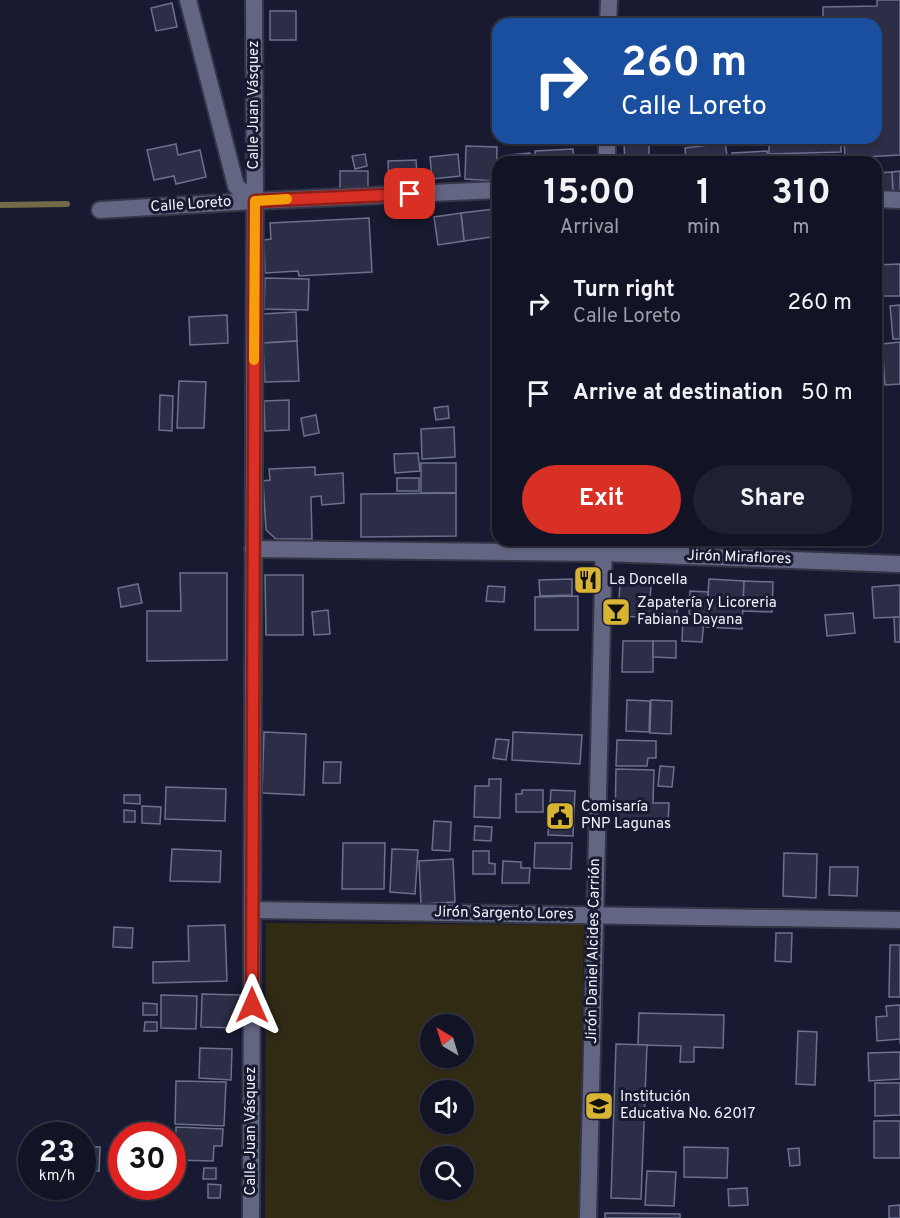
<!DOCTYPE html>
<html lang="en">
<head>
<meta charset="utf-8">
<style>
  :root { --surface:#121425; --page:#1f2132; --text:#f1f3f6; --muted:#9c9ea7; --line:#313342; --accent:#d93025 }
  body { margin:0; font-family:Overpass,sans-serif; background:var(--page); color:var(--text); height:100vh; display:flex; flex-direction:column; font-size:22px; white-space:nowrap }
  * { box-sizing:border-box; margin:0 }
  p { font-size:20px; color:var(--muted) }
  .icon { flex:none; width:33px; height:33px; fill:none; stroke:currentColor; stroke-width:2; stroke-linecap:round; stroke-linejoin:round }
  .map { position:relative; flex:1; overflow:hidden }
  .panel { position:absolute; left:492px; top:156px; width:390px; height:390px; display:flex; flex-direction:column; background:var(--surface); border-radius:18px; box-shadow:0 2px 4px #0004,0 0 0 2px var(--line) }
  .panel>* { flex:none }
  .guide { position:absolute; left:492px; top:18px; width:390px; height:126px; border-radius:18px; box-shadow:0 2px 4px #0004,0 0 0 2px var(--line); background:#1a4fa0; color:#fff; overflow:hidden }
  .needle { width:39px; rotate:322deg }
  .controls { position:absolute; left:420px; top:1014px; display:grid; gap:12px }
  .controls a { display:grid; place-items:center; width:54px; height:54px; border-radius:50%; background:var(--surface); box-shadow:0 2px 4px #0004,0 0 0 2px var(--line); font-size:30px }
  .speed { position:absolute; left:18px; top:1122px; display:flex; gap:12px; font-size:30px; font-weight:700; text-align:center }
  .speed>* { display:grid; place-content:center; width:78px; height:78px; border-radius:50%; background:var(--surface); box-shadow:0 2px 4px #0004,0 0 0 2px var(--line); line-height:1 }
  .speed small { font-size:15px; font-weight:400 }
  .speed .limit { border:9px solid #d22; background:#fff; color:#111 }
  .pin { position:absolute; display:grid; place-items:center; width:51px; height:51px; color:#fff; margin:-26px; border-radius:12px; box-shadow:0 3px 9px #0006 }
  .me { position:absolute; width:66px; margin:-33px; rotate:0deg; stroke-linejoin:round; filter:drop-shadow(0 0 4px #0008) }
  .turn { display:flex; align-items:center; gap:21px; height:126px; padding:0 30px; font-size:27px }
  .turn .icon { width:78px; height:78px; stroke-width:2.5 }
  .turn b { display:block; font-size:42px; line-height:51px }
  .eta { display:flex; justify-content:space-evenly; align-items:center; height:102px; text-align:center }
  .eta b { font-size:36px; font-weight:700; line-height:42px }
  .action { display:flex; gap:12px; margin-top:auto; padding:12px 30px }
  .action a { flex:1; height:69px; border-radius:36px; background:var(--accent); color:#fff; font-size:24px; font-weight:700; line-height:69px; text-align:center }
  .action a+a { background:var(--page); color:var(--text) }
  ul { padding:0; list-style:none }
  li { display:flex; align-items:center; gap:18px; height:90px; padding:0 30px }
  li div { flex:1 }
  li b { display:block; font-size:22px }
  li em { font-style:normal }
  .map>svg:first-child { display:block }
  .green { fill:#322b14; fill-rule:evenodd }
  .lines { fill:none; stroke-linecap:round; stroke-linejoin:round }
  .stream { stroke:#756b4a; stroke-width:6 }
  .building { fill:#2b2e46; stroke:#6c708d; stroke-width:1.5 }
  .minor-casing { stroke:#343546; stroke-width:20 }
  .minor { stroke:#626682; stroke-width:16 }
  .route-casing { stroke:#8d1f18; stroke-width:15 }
  .route { stroke:#d93025; stroke-width:10 }
  .slow { stroke:#f59e0b; stroke-width:10 }
  .labels { text-anchor:middle; dominant-baseline:central; stroke-width:6; stroke-linejoin:round; paint-order:stroke }
  .street-label { font-size:15px; fill:#f2f3fd; stroke:#181a31 }
  .poi-label { font-size:15px; fill:#f2f3fd; stroke:#181a31; text-anchor:start }
</style>
</head>
<body>
<div class="map">
<svg width="900" height="1218" viewBox="0 0 900 1218">
  <rect width="100%" height="100%" fill="#181a31"/>
  <path class="green" d="M266 923 584 925 579 1218H265ZM430 1024H464V1058H430ZM430 1090H464V1124H430ZM430 1156H464V1190H430Z"/>
  <g class="lines">
    <path class="stream" d="M0 205 67 204"/>
  </g>
  <g class="building">
    <path d="M877 0H900V155L845 158 844 138H876V24L823 23V7L877 6Z"/>
    <path d="M172 3 177 27 156 31 151 8Z"/>
    <rect x="270" y="11" width="26" height="29"/>
    <path d="M769 138H841V152L769 154Z"/>
    <path d="M725 143 728 162H686L685 148Z"/>
    <path d="M176 144 178 155 200 150 206 177 176 184 174 176 154 180 147 150Z"/>
    <path d="M624 144H649V162H625Z"/>
    <path d="M466 146 497 147 496 181 465 179Z"/>
    <path d="M573 149 574 162H536L535 151Z"/>
    <path d="M767 151 768 162H732V153Z"/>
    <path d="M530 153 531 162H511L510 155Z"/>
    <path d="M365 154 367 166 355 169 352 156Z"/>
    <path d="M458 154 460 176 432 179 430 157Z"/>
    <path d="M416 160 418 186 389 188 388 161Z"/>
    <path d="M340 171H368V188L340 189Z"/>
    <path d="M900 171V193L893 194 892 172Z"/>
    <path d="M892 172 893 194 876 195V173Z"/>
    <path d="M494 209 498 236 464 241 461 213Z"/>
    <path d="M461 213 464 241 438 245 434 217Z"/>
    <path d="M369 218 372 272 299 276 298 271 265 273 264 240 271 239 270 223Z"/>
    <path d="M876 225H882V259L876 260Z"/>
    <path d="M900 264V296H877L876 265Z"/>
    <path d="M265 278 309 279 308 310 264 309Z"/>
    <path d="M900 305V339H893L890 306Z"/>
    <path d="M296 312 297 341 263 343 262 314Z"/>
    <path d="M227 315 228 343 190 345 189 317Z"/>
    <path d="M297 341 299 381 265 382 263 343Z"/>
    <path d="M900 342V384L885 385 882 344Z"/>
    <path d="M876 353H880L881 374 876 375Z"/>
    <path d="M179 381 206 382 204 428H177Z"/>
    <path d="M160 395 173 396 172 431 159 430Z"/>
    <path d="M289 400V430L265 431 264 401Z"/>
    <path d="M448 406 449 418 436 420 434 408Z"/>
    <path d="M316 415 319 433 304 436 301 418Z"/>
    <path d="M454 427 455 457 422 459 421 429Z"/>
    <path d="M418 453 420 471 395 473 394 454Z"/>
    <rect x="421" y="463" width="35" height="30"/>
    <path d="M315 467V475L343 473 344 503 322 505 321 496 311 497 312 539H276L266 530 263 481 270 480 269 469Z"/>
    <rect x="397" y="478" width="22" height="13"/>
    <path d="M456 493V536L361 537V494Z"/>
    <path d="M786 540H814V544L787 547Z"/>
    <path d="M180 573H227V660L147 661V611H181Z"/>
    <path d="M265 575H303V635H266Z"/>
    <path d="M572 579V595L540 596 539 580Z"/>
    <path d="M709 579 744 581 742 629 706 627Z"/>
    <path d="M744 581 773 582 772 612 743 611Z"/>
    <path d="M620 583 651 585 650 601 678 603 676 619 618 616Z"/>
    <path d="M138 584 142 603 121 607 118 588Z"/>
    <path d="M900 585V617L874 618 872 587Z"/>
    <path d="M488 586 505 587 504 602 486 601Z"/>
    <path d="M690 591 708 592 707 615 689 614Z"/>
    <path d="M578 596V630H535V597Z"/>
    <path d="M328 610 330 634 314 635 312 612Z"/>
    <path d="M853 613 855 633 827 636 825 615Z"/>
    <path d="M894 617H900V642H895Z"/>
    <path d="M683 619 704 620 702 642 682 641Z"/>
    <path d="M623 641H653V672H622Z"/>
    <path d="M653 641H676V658L653 657Z"/>
    <path d="M627 700 650 701 649 732 626 731Z"/>
    <path d="M651 700 672 701 671 734 650 733Z"/>
    <path d="M264 732 306 734 304 795 262 793Z"/>
    <path d="M513 732 582 735 580 764 512 760Z"/>
    <path d="M496 739 509 740 506 760 493 758Z"/>
    <path d="M617 740 656 741V758H648L647 766H616Z"/>
    <path d="M324 762H341L340 783H323Z"/>
    <path d="M660 766 674 767 672 787 658 786Z"/>
    <path d="M616 769 654 770 653 803H669L668 824 615 823Z"/>
    <path d="M489 779H501L500 818 474 817 475 786H489Z"/>
    <path d="M166 787 226 789 225 821 165 819Z"/>
    <path d="M522 790H543V812H516V794H522Z"/>
    <path d="M551 790 575 791 573 836 548 835Z"/>
    <path d="M124 795H140V804L124 803Z"/>
    <path d="M142 806 161 807 160 824 142 823Z"/>
    <path d="M124 810 135 811V822H124Z"/>
    <path d="M434 821 451 822 450 851 432 850Z"/>
    <path d="M475 826 492 827 491 841 474 840Z"/>
    <path d="M343 843H385L384 889H342Z"/>
    <path d="M535 843H572L571 869 534 868Z"/>
    <path d="M172 849 221 851 220 882 170 881Z"/>
    <path d="M392 849 418 850 415 894 390 892Z"/>
    <path d="M473 851H489V863L495 864V874H473Z"/>
    <path d="M784 853 817 854 816 898 783 896Z"/>
    <path d="M453 859 455 902 421 904 419 861Z"/>
    <path d="M503 861 521 862V868H530L529 883H502Z"/>
    <path d="M830 867H858L857 896 829 895Z"/>
    <path d="M225 925 227 981 153 983V962L189 961 188 926Z"/>
    <path d="M114 927 133 928 132 948 113 947Z"/>
    <path d="M776 933H792L791 962 775 961Z"/>
    <path d="M890 945H900V997H889Z"/>
    <path d="M202 994 240 995 238 1028 201 1027Z"/>
    <path d="M161 995 197 996 196 1029 161 1028Z"/>
    <path d="M143 1003 157 1004V1015H143Z"/>
    <path d="M900 1005V1044V1039L877 1041 876 1017 887 1016 886 1006Z"/>
    <path d="M639 1013 724 1015 723 1048 694 1047V1062H680L681 1046 638 1045Z"/>
    <path d="M145 1022H157V1031H144Z"/>
    <path d="M798 1031 817 1032 815 1085 796 1084Z"/>
    <path d="M616 1044 647 1045 641 1199 611 1198Z"/>
    <path d="M200 1048 232 1049 231 1080 199 1078Z"/>
    <path d="M900 1052V1079L869 1081 868 1053Z"/>
    <path d="M176 1081 226 1082 224 1126 175 1124Z"/>
    <path d="M875 1083H900V1115L875 1116Z"/>
    <rect x="874" y="1121" width="26" height="37"/>
    <path d="M176 1127 223 1129 222 1146H214L213 1161 175 1160Z"/>
    <path d="M82 1146 100 1147 99 1171H82Z"/>
    <path d="M684 1147 728 1148 727 1178 684 1177Z"/>
    <path d="M799 1148 800 1165 790 1166 788 1149Z"/>
    <path d="M204 1168H216V1179H203Z"/>
    <path d="M647 1171 676 1172 674 1206 645 1205Z"/>
    <path d="M208 1184 221 1185 220 1198H208Z"/>
    <path d="M747 1188 748 1205 729 1206 728 1189Z"/>
    <path d="M900 1205V1218H889V1206Z"/>
    <path d="M605 1213 680 1214V1218H605Z"/>
  </g>
  <g class="lines">
    <g class="minor-casing">
      <g id="minor">
        <path d="M188 0 236 186 255 201"/>
        <path d="M608 24 609 0"/>
        <path d="M607 162V138"/>
        <path d="M876 199 900 200"/>
        <path d="M100 210 255 201 498 190"/>
        <path d="M253 549 604 553 900 564"/>
        <path d="M252 910 900 920"/>
        <path d="M251 1218 255 201 254 0"/>
        <path d="M588 1218 604 540"/>
      </g>
    </g>
    <use href="#minor" class="minor"/>
  </g>
  <g class="lines">
    <g class="route-casing">
      <path id="route" d="M252 1005 255 201 410 194"/>
    </g>
    <use href="#route" class="route"/>
    <path class="slow" d="M254 360 255 201 287 199"/>
  </g>
  <defs>
    <g id="restaurant-square" transform="scale(1.5)"><rect x="-9" y="-9" width="18" height="18" rx="4" fill="#d7b434" stroke="#181a31"/><path d="M-5-6h1v4h1v-4h1v4h1v-4h1v5L-1.5 .5V6h-2V.5L-5-1ZM5-6V6H3V1.5H1.5Q1.5-4 5-6Z" fill="#111"/></g>
    <g id="bar-square" transform="scale(1.5)"><rect x="-9" y="-9" width="18" height="18" rx="4" fill="#d7b434" stroke="#181a31"/><path d="M-6-5H6L.8 .8V4.5H3.5V6h-7V4.5H-.8V.8Z" fill="#111"/></g>
    <g id="civic-square" transform="scale(1.5)"><rect x="-9" y="-9" width="18" height="18" rx="4" fill="#d7b434" stroke="#181a31"/><path d="M-.6-6.5H3V-4.5H.6V-3L4-1V1h2V6H-6V1h2V-1L-.6-3ZM-1.2 2.5V6h2.4V2.5Z" fill="#111"/></g>
    <g id="school-square" transform="scale(1.5)"><rect x="-9" y="-9" width="18" height="18" rx="4" fill="#d7b434" stroke="#181a31"/><path d="M0-5L7-2L0 1L-7-2ZM-4 1L0 2.5L4 1V4Q0 6-4 4Z" fill="#111"/></g>
  </defs>
  <g fill-rule="evenodd">
    <use href="#restaurant-square" x="588" y="580"/>
    <use href="#bar-square" x="616" y="612"/>
    <use href="#civic-square" x="560" y="816"/>
    <use href="#school-square" x="599" y="1106"/>
  </g>
  <g class="labels">
    <g class="street-label">
      <text transform="translate(254 105) rotate(-90)">Calle Juan Vásquez</text>
      <text transform="translate(191 205) rotate(-4)">Calle Loreto</text>
      <text transform="translate(739 558) rotate(2)">Jirón Miraflores</text>
      <text transform="translate(504 914) rotate(1)">Jirón Sargento Lores</text>
      <text transform="translate(594 951) rotate(-89)">Jirón Daniel Alcides Carrión</text>
      <text transform="translate(251 1131) rotate(-90)">Calle Juan Vásquez</text>
    </g>
    <g class="poi-label">
      <text x="609" y="580">La Doncella</text>
      <text x="637" y="603">Zapatería y Licoreria<tspan x="637" dy="17">Fabiana Dayana</tspan></text>
      <text x="581" y="807">Comisaría<tspan x="581" dy="17">PNP Lagunas</tspan></text>
      <text x="620" y="1097">Institución<tspan x="620" dy="17">Educativa No. 62017</tspan></text>
    </g>
  </g>
</svg>
<div class="controls">
<a><svg class="needle" viewBox="-14 -14 28 28"><path d="M0-13l5 13h-10z" fill="#e53935"/><path d="M0 13l5-13h-10z" fill="#9c9ea7"/></svg></a>
<a><svg class="icon" aria-label="sound" viewBox="0 0 24 24"><path d="M4 9h4l5-4v14l-5-4H4zM17 9q2 3 0 6"/></svg></a>
<a><svg class="icon" aria-label="search" viewBox="0 0 24 24"><circle cx="10" cy="10" r="6"/><path d="M15 15l6 6"/></svg></a>
</div>
<div class="speed"><div>23<small>km/h</small></div><div class="limit">30</div></div>
<div class="pin" style="left:410px;top:194px;background:#d93025"><svg class="icon" aria-label="arrive" viewBox="0 0 24 24"><path d="M6 21V4h12l-3 4 3 4H6"/></svg></div>
<svg class="me" style="left:252px;top:1005px" viewBox="-20 -20 40 40"><path d="M0-17L14 15 0 8-14 15z" fill="#d93025" stroke="#fff" stroke-width="4"/></svg>
<div class="guide">
<div class="turn"><svg class="icon" aria-label="right" viewBox="0 0 24 24"><path d="M7 20v-9h11M14 6l5 5-5 5"/></svg><div><b>260 m</b>Calle Loreto</div></div>
</div>
<section class="panel">
<div class="eta">
<div><b>15:00</b><p>Arrival</p></div>
<div><b>1</b><p>min</p></div>
<div><b>310</b><p>m</p></div>
</div>
<ul>
<li><svg class="icon" aria-label="right" viewBox="0 0 24 24"><path d="M7 20v-9h11M14 6l5 5-5 5"/></svg><div><b>Turn right</b><p>Calle Loreto</p></div><em>260 m</em></li>
<li><svg class="icon" aria-label="arrive" viewBox="0 0 24 24"><path d="M6 21V4h12l-3 4 3 4H6"/></svg><div><b>Arrive at destination</b></div><em>50 m</em></li>
</ul>
<div class="action"><a>Exit</a><a>Share</a></div>
</section>
</div>
</body>
</html>
